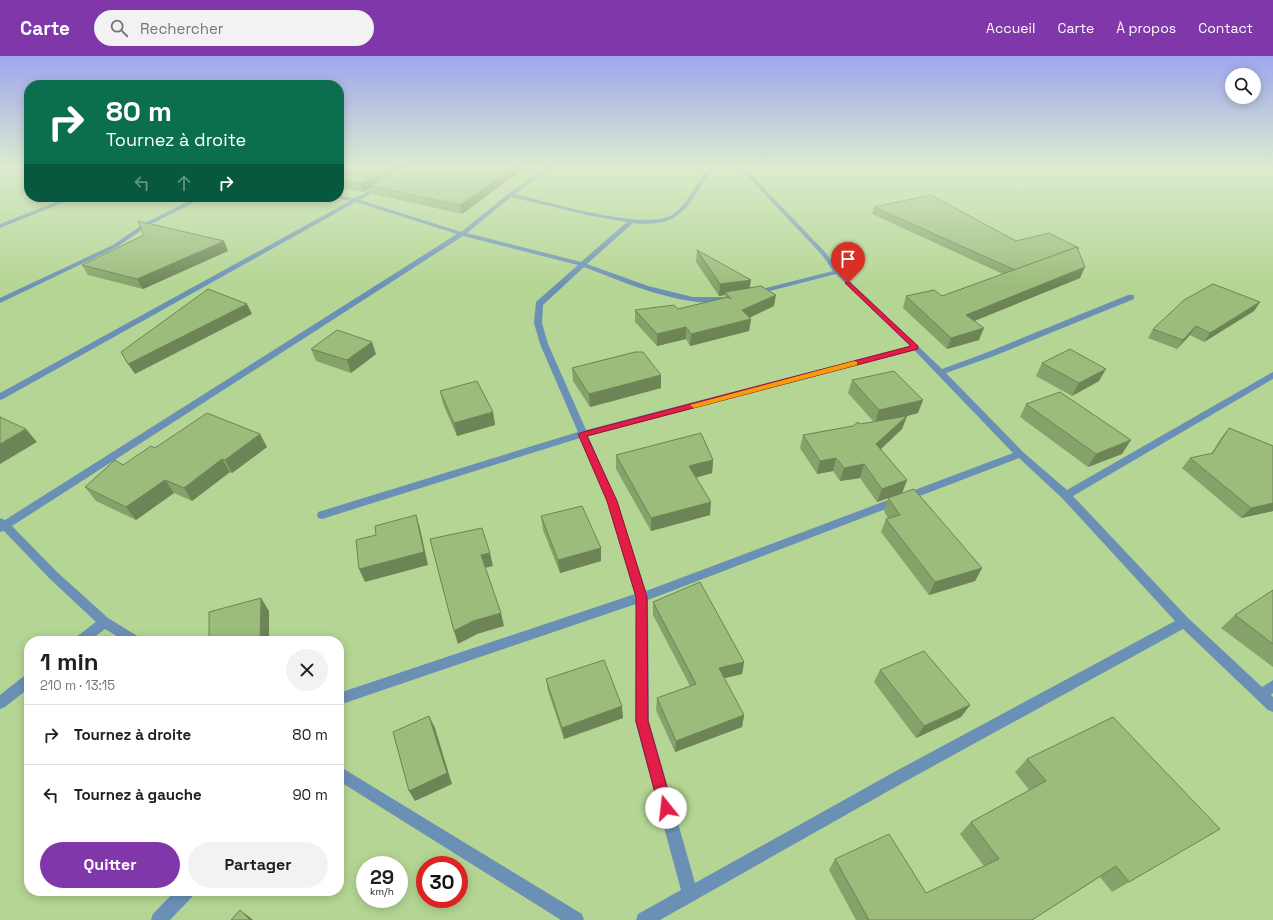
<!DOCTYPE html>
<html lang="fr">
<head>
<meta charset="utf-8">
<style>
  :root { --surface:#fff; --page:#f2f2f2; --text:#202124; --muted:#757577; --line:#e0e0e0; --accent:#7f37aa }
  body { margin:0; font-family:"Space Grotesk",sans-serif; background:var(--page); color:var(--text); height:100vh; display:flex; flex-direction:column; font-size:15px; white-space:nowrap }
  * { box-sizing:border-box; margin:0 }
  p { font-size:13px; color:var(--muted) }
  .icon { flex:none; width:22px; height:22px; fill:none; stroke:currentColor; stroke-width:2; stroke-linecap:round; stroke-linejoin:round }
  .map { position:relative; flex:1; overflow:hidden }
  .side { position:absolute; left:24px; top:580px; width:320px; height:260px; display:flex; flex-direction:column; background:var(--surface); border-radius:16px; box-shadow:0 2px 10px #0003 }
  .side>* { flex:none }
  .top-card { position:absolute; left:24px; top:24px; width:320px; height:122px; border-radius:16px; box-shadow:0 2px 10px #0003; background:#0b6e4f; color:#fff; overflow:hidden }
  .buttons { position:absolute; left:1225px; top:12px; display:grid; gap:8px }
  .buttons a { display:grid; place-items:center; width:36px; height:36px; border-radius:50%; background:var(--surface); box-shadow:0 2px 10px #0003; font-size:20px }
  .speed { position:absolute; left:356px; top:800px; display:flex; gap:8px; font-size:20px; font-weight:700; text-align:center }
  .speed>* { display:grid; place-content:center; width:52px; height:52px; border-radius:50%; background:var(--surface); box-shadow:0 2px 10px #0003; line-height:1 }
  .speed small { font-size:10px; font-weight:400 }
  .speed .limit { border:6px solid #d22; background:#fff; color:#111 }
  .pin { position:absolute; display:grid; place-items:center; width:34px; height:34px; color:#fff; margin:-41px -17px; border-radius:50% 50% 50% 0; rotate:-45deg; box-shadow:0 0 4px #0007 }
  .pin .icon { rotate:45deg }
  .me { position:absolute; width:44px; margin:-22px; rotate:344deg; stroke-linejoin:round; filter:drop-shadow(0 0 3px #0008) }
  .turn { display:flex; align-items:center; gap:14px; height:84px; padding:0 16px; font-size:18px }
  .turn .icon { width:52px; height:52px; stroke-width:2.5 }
  .turn b { display:block; font-size:28px; line-height:34px }
  .lanes { display:flex; align-items:center; height:38px; padding:0 16px; background:#0003; justify-content:center; gap:20px; direction:ltr }
  .lanes .off { opacity:.35 }
  .round { display:grid; place-items:center; flex:none; width:42px; height:42px; border-radius:21px; background:var(--page) }
  .head { display:flex; align-items:center; justify-content:space-between; height:68px; padding:0 16px }
  h1 { font-size:24px; font-weight:700; line-height:30px }
  .primary-button { display:flex; gap:8px; margin-top:auto; padding:8px 16px }
  .primary-button a { flex:1; height:46px; border-radius:24px; background:var(--accent); color:#fff; font-size:16px; font-weight:700; line-height:46px; text-align:center }
  .primary-button a+a { background:var(--page); color:var(--text) }
  ul { padding:0; list-style:none }
  li { display:flex; align-items:center; gap:12px; height:60px; padding:0 16px; border-top:1px solid var(--line) }
  li div { flex:1 }
  li b { display:block; font-size:15px }
  li em { font-style:normal }
  header { display:flex; align-items:center; gap:24px; box-sizing:border-box; height:56px; padding:0 20px; background:var(--accent); color:#fff }
  header strong { font-size:19px }
  nav { display:flex; gap:22px; margin-inline-start:auto; font-size:14px }
  .search { width:280px; height:36px; background:var(--page); display:flex; align-items:center; gap:10px; box-sizing:border-box; padding:0 14px; border-radius:22px; color:var(--muted); font-size:15px }
  .map>svg:first-child { display:block }
  .lines { fill:none; stroke-linecap:round; stroke-linejoin:round }
  .minor { fill:#6b90b6; fill-rule:evenodd }
  .wall { fill:#85a26a }
  .shaded-wall { fill:#6c8456 }
  .building { fill:#9bbc7b; stroke:#6c8456 }
  .route { fill:#e11d48; stroke:#92132f }
  .slow { fill:#f59e0b }
</style>
</head>
<body>
<header>
<strong>Carte</strong>
<div class="search"><svg class="icon" aria-label="search" viewBox="0 0 24 24"><circle cx="10" cy="10" r="6"/><path d="M15 15l6 6"/></svg>Rechercher</div>
<nav><a>Accueil</a><a>Carte</a><a>À propos</a><a>Contact</a></nav>
</header>
<div class="map">
<svg width="1273" height="864" viewBox="0 0 1273 864">
  <rect width="100%" height="100%" fill="#b4d593"/>
  <g class="lines">
    <g class="minor">
      <path d="M10 110H18L0 117V113Z"/>
      <path d="M547 110H553L515 138C548 146 641 174 670 160 685 153 699 123 709 110H714C689 147 684 173 633 167L587 208 648 230 693 241H730V245C687 254 623 226 584 211L543 249 542 267 548 288 586 374 910 290 836 218 754 239V235L833 215 822 199 738 110H743L826 197 839 215 942 313 988 296 1128 239H1134V243L994 300 946 317 1023 396 1067 434 1273 316V323L1073 440 1188 562 1262 631 1273 624V637L1271 639 1273 641V656L1268 654 1183 573 906 725 660 864H636L638 858 681 834 635 665 636 548 339 649V637L635 538 607 445 580 382 322 463 318 462 317 459 318 456 578 376 540 288 534 267 536 246 578 209 463 180 12 470 57 516 108 562 139 581 141 585H125L105 573 89 585H74L76 581 96 566 49 522 4 475 0 476V462L5 464 457 178 356 146 3 343 0 344V337L350 145 333 141 339 140 355 142 381 128H385V130L360 144 461 176 508 138ZM511 141 592 160 627 166 581 206 467 177ZM914 294 1013 397 646 535 617 445 588 380ZM1019 402 1062 442 1175 565 896 715 695 827 649 665 648 544Z"/>
      <path d="M69 141H77L0 172V168Z"/>
      <path d="M197 141H205L149 169 117 191 0 247V242L113 189 145 167Z"/>
      <path d="M29 618V632L5 651 0 653V639L24 620Z"/>
      <path d="M339 710 582 858 584 864H561L339 725Z"/>
      <path d="M175 835H194L192 841 170 864H151L153 858Z"/>
    </g>
  </g>
  <g class="wall">
    <path d="M339 110H533L529 112 526 111 462 158 373 138 371 132 363 136 339 131Z"/>
    <path d="M874 151 1016 185 1078 195 1080 222 974 265 979 284 947 293 903 252 906 240H942L1003 218 872 158Z"/>
    <path d="M697 194 750 232 774 250 750 261 751 263 749 275 690 290 686 283 657 290 635 266V254L678 253 725 241V239L719 240 696 206Z"/>
    <path d="M228 195 143 233 88 219 82 209Z"/>
    <path d="M1260 246 1254 255 1204 286 1190 279 1177 293 1148 282 1153 273Z"/>
    <path d="M311 293 376 298 351 317 316 305Z"/>
    <path d="M1042 307 1099 325 1072 340 1036 320Z"/>
    <path d="M572 312 661 332 590 351 573 325Z"/>
    <path d="M852 324 918 357 907 360 902 373 881 393 907 424 902 437 877 446 860 422 840 425 833 415 817 418 800 392 803 379 874 366 848 337Z"/>
    <path d="M440 335 493 356 495 369 457 380 443 348Z"/>
    <path d="M1026 348 1122 398 1088 411 1020 361Z"/>
    <path d="M1229 372 1273 390V455L1241 462 1182 412 1190 402 1211 398 1221 382Z"/>
    <path d="M267 391 232 417 230 416 192 445 174 437 136 464 96 445 85 431 155 392Z"/>
    <path d="M616 399 713 404 712 417 696 421 710 459 651 475 616 413Z"/>
    <path d="M888 442 982 512 975 525 929 539 881 476 886 463 888 462 884 455Z"/>
    <path d="M541 460 601 492V505L560 517 543 474Z"/>
    <path d="M1273 534V611L1221 572 1235 559Z"/>
    <path d="M653 546 744 606 742 618 724 622 744 659 742 671 675 696 656 654 657 642 690 630 653 559Z"/>
    <path d="M880 614 970 649 961 661 916 682 874 626Z"/>
    <path d="M546 623 623 662 564 683 548 635Z"/>
    <path d="M1027 703 1201 784 1112 836 1100 821 1032 864H856L829 814 835 803 926 837 984 810 960 778 971 766 1029 734 1015 716Z"/>
  </g>
  <g class="shaded-wall">
    <path d="M395 110H412L371 130V132L363 136 361 128Z"/>
    <path d="M515 110H525L526 111 462 158 460 149Z"/>
    <path d="M224 185 228 195 143 233 137 223Z"/>
    <path d="M1085 211 1080 222 962 270 966 259Z"/>
    <path d="M751 224 749 236H725V239L719 240 720 228Z"/>
    <path d="M776 239 774 250 743 265 751 263 749 275 690 290 691 278Z"/>
    <path d="M1260 246 1254 255 1204 286 1210 277Z"/>
    <path d="M247 248 252 258 135 318 128 308Z"/>
    <path d="M1196 270 1190 279 1177 293 1183 284Z"/>
    <path d="M686 271V283L657 290V278Z"/>
    <path d="M984 272 979 284 947 293 951 282Z"/>
    <path d="M372 286 376 298 351 317 347 304Z"/>
    <path d="M1106 313 1099 325 1072 340 1079 327Z"/>
    <path d="M661 319V332L590 351 589 338Z"/>
    <path d="M923 344 918 357 907 360 902 373 872 401 875 367 879 354Z"/>
    <path d="M493 356 495 369 457 380 454 367Z"/>
    <path d="M26 373 37 386 0 408V388Z"/>
    <path d="M260 378 267 391 232 417 225 404Z"/>
    <path d="M1131 384 1122 398 1088 411 1096 398Z"/>
    <path d="M836 402 833 415 817 418 820 405Z"/>
    <path d="M222 403 230 416 192 445 184 432Z"/>
    <path d="M713 404 712 417 688 424 689 410Z"/>
    <path d="M864 408 860 422 840 425 844 412Z"/>
    <path d="M165 424 174 437 136 464 126 451Z"/>
    <path d="M907 424 902 437 877 446 882 433Z"/>
    <path d="M711 446 710 459 651 475V462Z"/>
    <path d="M1273 447V455L1241 462 1251 452Z"/>
    <path d="M416 459 420 472 428 509 365 526 359 513Z"/>
    <path d="M601 492V505L560 517 558 504Z"/>
    <path d="M490 497 493 510 485 512 481 499Z"/>
    <path d="M982 512 975 525 929 539 935 526Z"/>
    <path d="M261 542 269 555V585H260Z"/>
    <path d="M501 557 504 570 477 578 458 588 454 575 473 565Z"/>
    <path d="M744 606 742 618 717 624 719 612Z"/>
    <path d="M970 649 961 661 916 682 924 670Z"/>
    <path d="M622 650 623 662 564 683 562 672Z"/>
    <path d="M744 659 742 671 675 696 676 685Z"/>
    <path d="M429 660 435 672 452 728 415 745 409 735Z"/>
    <path d="M240 854 252 863 253 864H250Z"/>
  </g>
  <g class="building">
    <path d="M339 110H395L361 128 339 123Z"/>
    <path d="M408 110H515L460 149 371 130Z"/>
    <path d="M931 139 1016 185 1049 177 1079 192 1077 193V191L1015 214 874 151Z"/>
    <path d="M138 165 224 185 137 223 82 209 144 179Z"/>
    <path d="M1077 191 1085 211 966 259 984 272 951 282 906 240 934 234 942 240Z"/>
    <path d="M697 194 751 224 720 228Z"/>
    <path d="M1213 228 1260 246 1210 277 1196 270 1183 284 1153 273 1184 244Z"/>
    <path d="M761 230 776 239 742 254 751 263 691 278 686 271 657 278 635 254 674 249 678 253 728 241 731 243 725 236Z"/>
    <path d="M208 233 247 248 128 308 121 296Z"/>
    <path d="M337 274 372 286 347 304 311 293Z"/>
    <path d="M1070 293 1106 313 1079 327 1042 307Z"/>
    <path d="M635 296H643L661 319 589 338 572 312Z"/>
    <path d="M894 315 923 344 879 354 852 324Z"/>
    <path d="M477 325 493 356 454 367 440 335Z"/>
    <path d="M1060 336 1131 384 1096 398 1026 348Z"/>
    <path d="M207 357 260 378 225 404 222 403 184 432 165 424 126 451 85 431 115 404 123 409 151 390 155 392Z"/>
    <path d="M907 360 876 388 907 424 882 433 864 408 844 412 836 402 820 405 803 379 853 370 858 366 860 368Z"/>
    <path d="M0 361 26 373 0 388Z"/>
    <path d="M1229 372 1273 390V447L1251 452 1190 402 1213 397Z"/>
    <path d="M701 377 713 404 689 410 711 446 651 462 616 399Z"/>
    <path d="M914 433 982 512 935 526 886 463 900 459 888 442Z"/>
    <path d="M582 450 601 492 558 504 541 460Z"/>
    <path d="M416 459 424 496 359 513 356 484 376 479 375 470Z"/>
    <path d="M482 472 490 497 481 499 501 557 473 565 454 575 430 483Z"/>
    <path d="M700 526 744 606 719 612 744 659 676 685 657 642 696 628 653 546Z"/>
    <path d="M1273 534V588L1235 559Z"/>
    <path d="M261 542 260 585H209V556Z"/>
    <path d="M924 595 970 649 924 670 880 614Z"/>
    <path d="M604 604 622 650 562 672 546 623Z"/>
    <path d="M429 660 447 717 409 735 393 676Z"/>
    <path d="M1113 661 1220 773 1129 826 1116 810 1032 864H869L835 803 889 778 926 837 999 803 971 766 1046 725 1027 703Z"/>
    <path d="M240 854 250 864H231Z"/>
  </g>
  <linearGradient id="sky" x2="0" y2="1"><stop stop-color="#9ea6ef"/><stop offset="0.48" stop-color="#ddecce"/><stop offset="1" stop-color="#ddecce" stop-opacity="0"/></linearGradient>
  <rect width="1273" height="231" fill="url(#sky)"/>
  <path class="route" d="M848 225 918 290V293L587 380 617 445 647 541 648 665 673 752 671 756 666 758 661 756 659 752 636 665V541L607 445 578 378 583 376 911 290 846 228 845 227Z"/>
  <path class="slow" d="M854 305 857 306V309L694 352 690 349Z"/>
</svg>
<div class="buttons">
<a><svg class="icon" aria-label="search" viewBox="0 0 24 24"><circle cx="10" cy="10" r="6"/><path d="M15 15l6 6"/></svg></a>
</div>
<div class="speed"><div>29<small>km/h</small></div><div class="limit">30</div></div>
<div class="pin" style="left:848px;top:227px;background:#d93025"><svg class="icon" aria-label="arrive" viewBox="0 0 24 24"><path d="M6 21V4h12l-3 4 3 4H6"/></svg></div>
<svg class="me" style="left:666px;top:752px" viewBox="-20 -20 40 40"><circle r="19" fill="#fff"/><path d="M0-13L10 11 0 6-10 11z" fill="#e11d48"/></svg>
<div class="top-card">
<div class="turn"><svg class="icon" aria-label="right" viewBox="0 0 24 24"><path d="M7 20v-9h11M14 6l5 5-5 5"/></svg><div><b>80 m</b>Tournez à droite</div></div>
<div class="lanes"><svg class="icon off" aria-label="left" viewBox="0 0 24 24"><path d="M17 20v-9H6M10 6l-5 5 5 5"/></svg><svg class="icon off" aria-label="ahead" viewBox="0 0 24 24"><path d="M12 20V5M6 11l6-6 6 6"/></svg><svg class="icon" aria-label="right" viewBox="0 0 24 24"><path d="M7 20v-9h11M14 6l5 5-5 5"/></svg></div>
</div>
<section class="side">
<div class="head"><div><h1>1 min</h1><p>210 m · 13:15</p></div><a class="round"><svg class="icon" aria-label="close" viewBox="0 0 24 24"><path d="M6 6l12 12M18 6L6 18"/></svg></a></div>
<ul>
<li><svg class="icon" aria-label="right" viewBox="0 0 24 24"><path d="M7 20v-9h11M14 6l5 5-5 5"/></svg><div><b>Tournez à droite</b></div><em>80 m</em></li>
<li><svg class="icon" aria-label="left" viewBox="0 0 24 24"><path d="M17 20v-9H6M10 6l-5 5 5 5"/></svg><div><b>Tournez à gauche</b></div><em>90 m</em></li>
</ul>
<div class="primary-button"><a>Quitter</a><a>Partager</a></div>
</section>
</div>
</body>
</html>
